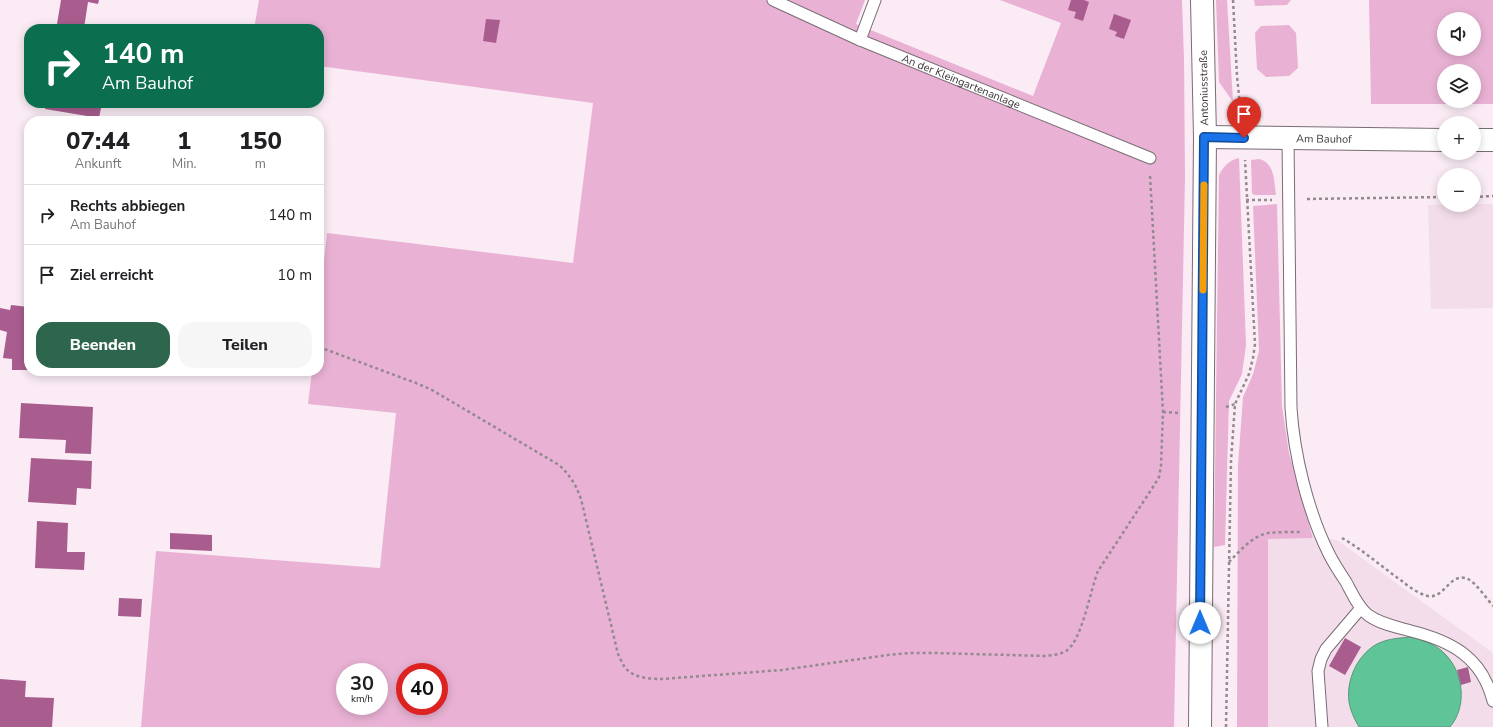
<!DOCTYPE html>
<html lang="de">
<head>
<meta charset="utf-8">
<style>
  :root { --surface:#fff; --page:#f6f6f6; --text:#202124; --muted:#757577; --line:#e0e0e0; --accent:#2e664d }
  body { margin:0; font-family:"Nunito Sans",sans-serif; background:var(--page); color:var(--text); height:100vh; display:flex; flex-direction:column; font-size:15px; white-space:nowrap }
  * { box-sizing:border-box; margin:0 }
  p { font-size:13px; color:var(--muted) }
  .icon { flex:none; width:22px; height:22px; fill:none; stroke:currentColor; stroke-width:2; stroke-linecap:round; stroke-linejoin:round }
  .map { position:relative; flex:1; overflow:hidden }
  .drawer { position:absolute; left:24px; top:116px; width:300px; height:260px; display:flex; flex-direction:column; background:var(--surface); border-radius:16px; box-shadow:0 2px 10px #0003 }
  .drawer>* { flex:none }
  .guide { position:absolute; left:24px; top:24px; width:300px; height:84px; border-radius:16px; box-shadow:0 2px 10px #0003; background:#0b6e4f; color:#fff; overflow:hidden }
  .buttons { position:absolute; left:1437px; top:12px; display:grid; gap:8px }
  .buttons a { display:grid; place-items:center; width:44px; height:44px; border-radius:50%; background:var(--surface); box-shadow:0 2px 10px #0003; font-size:20px }
  .speed { position:absolute; left:336px; top:663px; display:flex; gap:8px; font-size:20px; font-weight:700; text-align:center }
  .speed>* { display:grid; place-content:center; width:52px; height:52px; border-radius:50%; background:var(--surface); box-shadow:0 2px 10px #0003; line-height:1 }
  .speed small { font-size:10px; font-weight:400 }
  .speed .limit { border:6px solid #d22; background:#fff; color:#111 }
  .pin { position:absolute; display:grid; place-items:center; width:34px; height:34px; color:#fff; margin:-41px -17px; border-radius:50% 50% 50% 0; rotate:-45deg; box-shadow:0 0 4px #0007 }
  .pin .icon { rotate:45deg }
  .me { position:absolute; width:44px; margin:-22px; rotate:0deg; stroke-linejoin:round; filter:drop-shadow(0 0 3px #0008) }
  .turn { display:flex; align-items:center; gap:14px; height:84px; padding:0 12px; font-size:18px }
  .turn .icon { width:52px; height:52px; stroke-width:2.5 }
  .turn b { display:block; font-size:28px; line-height:34px }
  .eta { display:flex; justify-content:space-evenly; align-items:center; height:68px; text-align:center }
  .eta b { font-size:24px; font-weight:800; line-height:28px }
  .primary-button { display:flex; gap:8px; margin-top:auto; padding:8px 12px }
  .primary-button a { flex:1; height:46px; border-radius:16px; background:var(--accent); color:#fff; font-size:16px; font-weight:800; line-height:46px; text-align:center }
  .primary-button a+a { background:var(--page); color:var(--text) }
  ul { padding:0; list-style:none }
  li { display:flex; align-items:center; gap:12px; height:60px; padding:0 12px; border-top:1px solid var(--line) }
  li div { flex:1 }
  li b { display:block; font-size:15px }
  li em { font-style:normal }
  .map>svg:first-child { display:block }
  .built { fill:#f4ddeb }
  .green { fill:#e9b2d4; fill-rule:evenodd }
  .water { fill:#5fc497; stroke:#559a7b }
  .building { fill:#a95d8f }
  .lines { fill:none; stroke-linecap:round; stroke-linejoin:round }
  .lane-casing { stroke:#796c74; stroke-width:13 }
  .street-casing { stroke:#796c74; stroke-width:24 }
  .secondary-casing { stroke:#796c74; stroke-width:24 }
  .path { stroke:#93898f; stroke-width:2.5; stroke-dasharray:3 3; stroke-linecap:butt }
  .lane { stroke:#fff; stroke-width:11 }
  .street { stroke:#fff; stroke-width:22 }
  .secondary { stroke:#fff; stroke-width:22 }
  .route-casing { stroke:#114b97; stroke-width:10 }
  .route { stroke:#1a73e8; stroke-width:7 }
  .slow { stroke:#f59e0b; stroke-width:7 }
  .labels { text-anchor:middle; dominant-baseline:central; stroke-width:4; stroke-linejoin:round; paint-order:stroke }
  .street-label { font-size:11px; fill:#3d373b; stroke:#fff }
</style>
</head>
<body>
<div class="map">
<svg width="1493" height="727" viewBox="0 0 1493 727">
  <rect width="100%" height="100%" fill="#faebf4"/>
  <g class="built">
    <path d="M1474 204H1493V308L1431 309 1428 205Z"/>
    <path d="M1268 538H1322L1337 540 1493 653V727H1268Z"/>
  </g>
  <g class="green">
    <path d="M259 0H865L856 24 1033 96 1061 23 1000 0H1182L1184 60 1185 178 1174 727H141L156 551 380 568 396 413 308 404 312 371H319V305L327 233 573 263 593 103 319 66V29H254ZM345 672H379V706H345ZM405 672H439V706H405Z"/>
    <path d="M1216 0H1227L1233 102 1219 82Z"/>
    <path d="M1254 0H1291L1287 5 1255 6Z"/>
    <path d="M1369 0H1493V104H1371ZM1444 19H1474V49H1444ZM1444 71H1474V101H1444Z"/>
    <path d="M1289 25 1296 33 1298 68 1289 76 1266 77 1257 69 1255 33 1261 26Z"/>
    <path d="M1239 158 1246 345 1242 374 1229 401 1225 545 1214 547 1219 175C1224 166 1229 160 1239 158Z"/>
    <path d="M1259 159C1275 163 1274 181 1276 195H1254L1252 193 1251 160Z"/>
    <path d="M1277 204 1282 406 1289 453 1313 538 1268 539V727H1237L1238 465 1243 397 1253 374 1259 351 1253 206Z"/>
  </g>
  <path class="water" d="M1413 637C1425 641 1437 645 1446 655 1464 674 1467 707 1450 727H1359C1356 722 1353 716 1351 710 1343 687 1355 656 1377 644 1389 638 1401 638 1413 637Z"/>
  <g class="building">
    <path d="M61 0H99L98 4 88 2 84 28 57 24Z"/>
    <path d="M1071 0H1084L1089 2 1083 21 1074 18 1076 12 1068 10Z"/>
    <path d="M1114 14 1131 20 1124 39 1115 36 1117 32 1109 29Z"/>
    <path d="M486 19 500 20 496 43 483 41Z"/>
    <path d="M46 103H102L99 118 45 109Z"/>
    <path d="M28 239H29V270L24 269Z"/>
    <path d="M11 305 29 307V370H12V359L3 358 7 332 0 330V308L10 310Z"/>
    <path d="M21 403 93 407 91 454 65 453 66 440 19 438Z"/>
    <path d="M31 458 92 461 91 489 77 488 76 505 28 502Z"/>
    <path d="M37 521 68 523 67 552H85L84 570 35 568Z"/>
    <path d="M170 533 212 535V551L170 549Z"/>
    <path d="M119 598 142 599 141 617 118 616Z"/>
    <path d="M1345 638 1361 647 1345 675 1329 666Z"/>
    <path d="M1468 667 1471 682 1461 685 1457 670Z"/>
    <path d="M0 679 26 681 25 697 54 698 52 727H0Z"/>
  </g>
  <g class="lines">
    <g class="lane-casing">
      <g id="lane">
        <path id="s1" d="M773 0 860 40 1150 158"/>
        <path d="M860 40 875 0"/>
        <path d="M1288 138 1291 408C1294 455 1308 512 1329 554 1334 564 1340 573 1346 582 1352 593 1358 607 1368 615 1380 624 1397 627 1411 631 1451 641 1482 657 1493 701"/>
        <path d="M1322 727 1318 671 1321 659 1326 649 1361 608"/>
      </g>
    </g>
    <g class="street-casing">
      <g id="street">
        <path id="s2" d="M1205 137 1444 140"/>
        <path d="M1474 140H1493"/>
      </g>
    </g>
    <g class="secondary-casing">
      <path id="secondary" d="M1200 727 1205 137 1202 0"/>
    </g>
    <g class="path">
      <path d="M1233 0 1237 76 1241 115"/>
      <path d="M1474 197 1493 196"/>
      <path d="M1307 199 1444 197"/>
      <path d="M1246 200H1272"/>
      <path d="M319 347 416 383 432 390 559 465C570 475 576 485 581 499L618 654C620 658 622 663 624 666 632 678 649 679 662 679L782 670 888 655 912 653H935L1045 656C1052 655 1059 655 1066 651 1082 641 1090 591 1098 571L1153 487 1159 477 1161 466 1163 412 1150 175"/>
      <path d="M1226 407 1235 404"/>
      <path d="M1163 412 1180 413"/>
      <path d="M1342 538C1363 550 1382 567 1402 581 1409 587 1419 594 1428 596 1445 599 1450 571 1468 579 1476 583 1487 599 1493 606"/>
      <path d="M1229 562C1240 551 1252 536 1268 533 1278 532 1290 532 1300 532"/>
      <path d="M1226 727 1231 461 1235 404 1249 374 1253 358 1255 344 1245 160"/>
    </g>
    <use href="#lane" class="lane"/>
    <use href="#street" class="street"/>
    <use href="#secondary" class="secondary"/>
  </g>
  <g class="lines">
    <g class="route-casing">
      <path id="route" d="M1200 623 1204 137 1244 138"/>
    </g>
    <use href="#route" class="route"/>
    <path class="slow" d="M1203 290 1204 185"/>
  </g>
  <g class="labels">
    <g class="street-label">
      <text stroke="none"><textPath href="#s1" startOffset="205">An der Kleingartenanlage</textPath></text>
      <text transform="translate(1204 88) rotate(-91)">Antoniusstraße</text>
      <text stroke="none"><textPath href="#s2" startOffset="119">Am Bauhof</textPath></text>
    </g>
  </g>
</svg>
<div class="buttons">
<a><svg class="icon" aria-label="sound" viewBox="0 0 24 24"><path d="M4 9h4l5-4v14l-5-4H4zM17 9q2 3 0 6"/></svg></a>
<a><svg class="icon" aria-label="layers" viewBox="0 0 24 24"><path d="M12 4l9 5-9 5-9-5zM3 14l9 5 9-5"/></svg></a>
<a>+</a>
<a>−</a>
</div>
<div class="speed"><div>30<small>km/h</small></div><div class="limit">40</div></div>
<div class="pin" style="left:1244px;top:138px;background:#d93025"><svg class="icon" aria-label="arrive" viewBox="0 0 24 24"><path d="M6 21V4h12l-3 4 3 4H6"/></svg></div>
<svg class="me" style="left:1200px;top:623px" viewBox="-20 -20 40 40"><circle r="19" fill="#fff"/><path d="M0-13L10 11 0 6-10 11z" fill="#1a73e8"/></svg>
<div class="guide">
<div class="turn"><svg class="icon" aria-label="right" viewBox="0 0 24 24"><path d="M7 20v-9h11M14 6l5 5-5 5"/></svg><div><b>140 m</b>Am Bauhof</div></div>
</div>
<section class="drawer">
<div class="eta">
<div><b>07:44</b><p>Ankunft</p></div>
<div><b>1</b><p>Min.</p></div>
<div><b>150</b><p>m</p></div>
</div>
<ul>
<li><svg class="icon" aria-label="right" viewBox="0 0 24 24"><path d="M7 20v-9h11M14 6l5 5-5 5"/></svg><div><b>Rechts abbiegen</b><p>Am Bauhof</p></div><em>140 m</em></li>
<li><svg class="icon" aria-label="arrive" viewBox="0 0 24 24"><path d="M6 21V4h12l-3 4 3 4H6"/></svg><div><b>Ziel erreicht</b></div><em>10 m</em></li>
</ul>
<div class="primary-button"><a>Beenden</a><a>Teilen</a></div>
</section>
</div>
</body>
</html>
